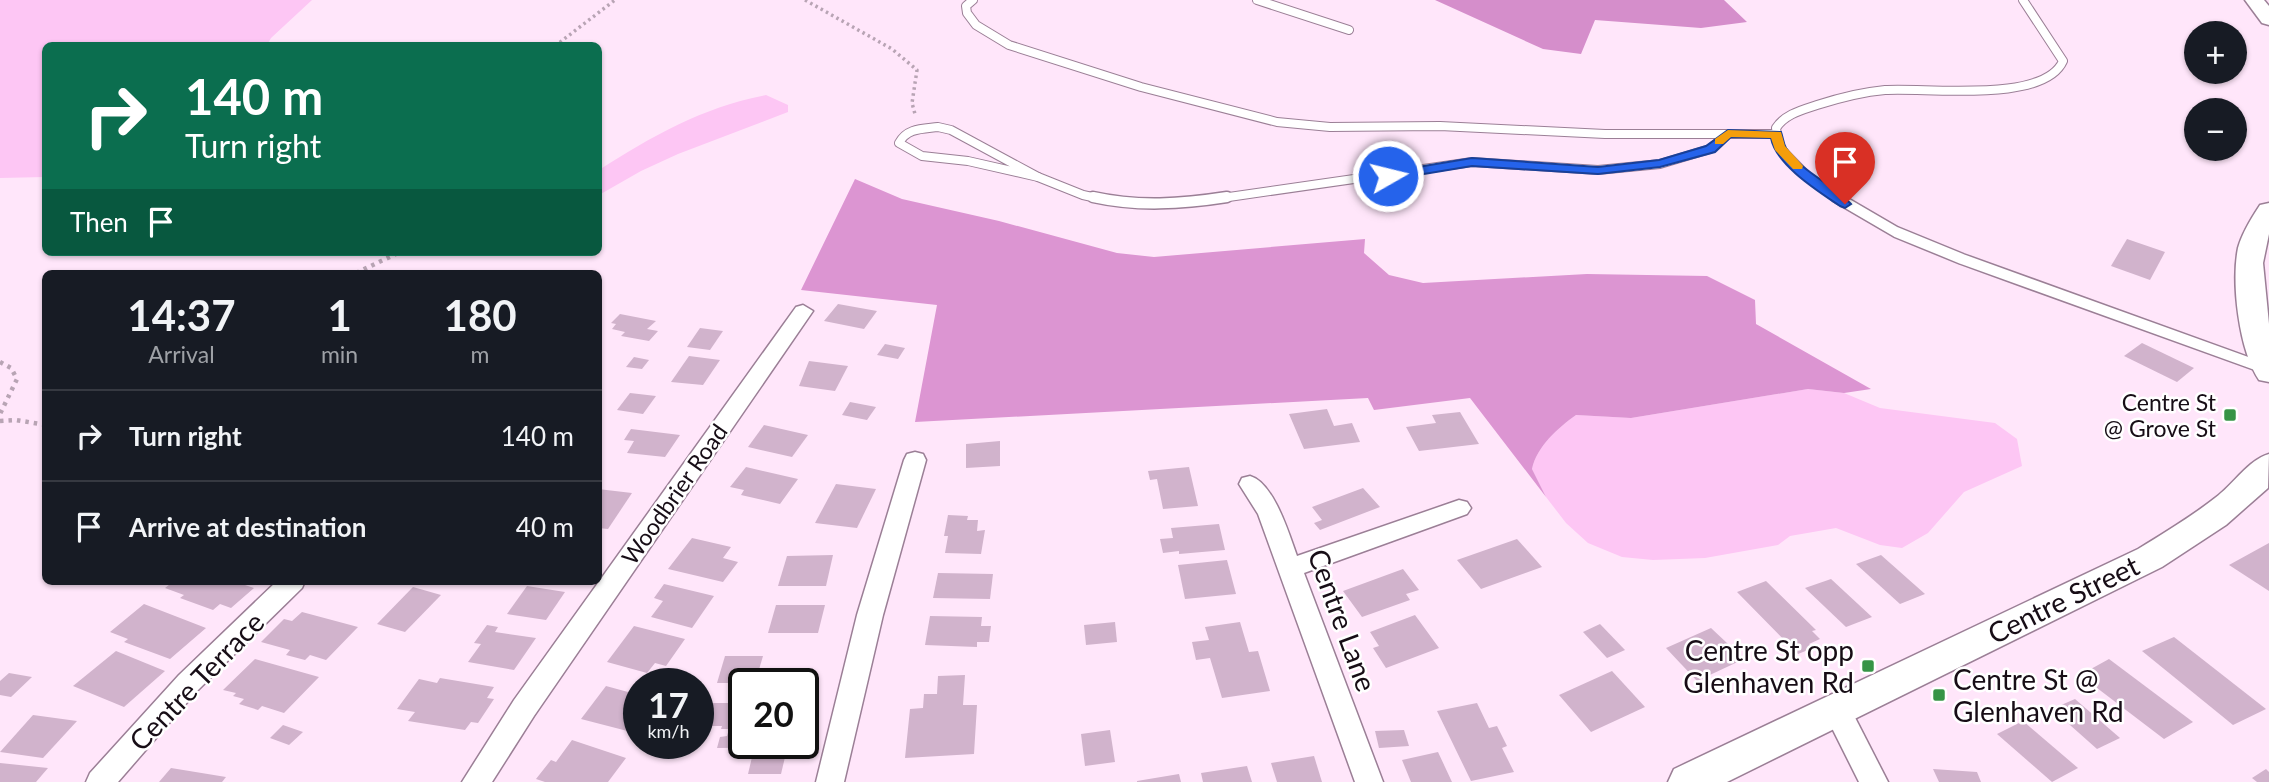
<!DOCTYPE html>
<html lang="en">
<head>
<meta charset="utf-8">
<style>
  :root { --surface:#171b24; --page:#242831; --text:#f1f3f6; --muted:#9ea1a6; --line:#363941 }
  body { margin:0; font-family:Lato,sans-serif; background:var(--page); color:var(--text); height:100vh; display:flex; flex-direction:column; font-size:26px; white-space:nowrap }
  * { box-sizing:border-box; margin:0 }
  p { font-size:23px; color:var(--muted) }
  .icon { flex:none; width:38px; height:38px; fill:none; stroke:currentColor; stroke-width:2; stroke-linecap:round; stroke-linejoin:round }
  .map { position:relative; flex:1; overflow:hidden }
  .drawer { position:absolute; left:42px; top:270px; width:560px; height:315px; display:flex; flex-direction:column; background:var(--surface); border-radius:10px; box-shadow:0 2px 5px #0004 }
  .drawer>* { flex:none }
  .guide { position:absolute; left:42px; top:42px; width:560px; height:214px; border-radius:10px; box-shadow:0 2px 5px #0004; background:#0b6e4f; color:#fff; overflow:hidden }
  .controls { position:absolute; left:2184px; top:21px; display:grid; gap:14px }
  .controls a { display:grid; place-items:center; width:63px; height:63px; border-radius:50%; background:var(--surface); box-shadow:0 2px 5px #0004; font-size:35px }
  .speed { position:absolute; left:623px; top:668px; display:flex; gap:14px; font-size:35px; font-weight:700; text-align:center }
  .speed>* { display:grid; place-content:center; width:91px; height:91px; border-radius:50%; background:var(--surface); box-shadow:0 2px 5px #0004; line-height:1 }
  .speed small { font-size:18px; font-weight:400 }
  .speed .limit { border:4px solid #111; border-radius:10px; background:#fff; color:#111 }
  .pin { position:absolute; display:grid; place-items:center; width:60px; height:60px; color:#fff; margin:-72px -30px; border-radius:50% 50% 50% 0; rotate:-45deg; box-shadow:0 0 7px #0007 }
  .pin .icon { rotate:45deg }
  .me { position:absolute; width:77px; margin:-38px; rotate:82deg; stroke-linejoin:round; filter:drop-shadow(0 0 5px #0008) }
  .turn { display:flex; align-items:center; gap:24px; height:147px; padding:0 28px; font-size:32px }
  .turn .icon { width:91px; height:91px; stroke-width:2.5 }
  .turn b { display:block; font-size:49px; line-height:60px }
  .then { display:flex; align-items:center; height:66px; padding:0 28px; background:#0003; gap:14px; font-size:26px }
  .eta { display:flex; justify-content:space-evenly; align-items:center; height:119px; text-align:center }
  .eta b { font-size:42px; font-weight:700; line-height:49px }
  ul { padding:0; list-style:none }
  li { display:flex; align-items:center; gap:21px; height:91px; padding:0 28px; border-top:2px solid var(--line) }
  li div { flex:1 }
  li b { display:block; font-size:26px }
  li em { font-style:normal }
  .map>svg:first-child { display:block }
  .green { fill:#fdc6f4 }
  .forest { fill:#dc95d2 }
  .water { fill:#d58ecb }
  .building { fill:#d1b3cc }
  .lines { fill:none; stroke-linecap:round; stroke-linejoin:round }
  .lane-far1-casing { stroke:#9b7f96; stroke-width:10 }
  .lane-casing { stroke:#9b7f96; stroke-width:13 }
  .street-casing { stroke:#9b7f96; stroke-width:3 }
  .secondary-casing { stroke:#9b7f96; stroke-width:3 }
  .path-far1 { stroke:#b8a4b4; stroke-width:3.5; stroke-dasharray:2.5 3.5; stroke-linecap:butt }
  .path { stroke:#b8a4b4; stroke-width:4.5; stroke-dasharray:3.5 5; stroke-linecap:butt }
  .lane-far1 { stroke:#fff; stroke-width:8 }
  .lane { stroke:#fff; stroke-width:10 }
  .street { fill:#fff; fill-rule:evenodd }
  .secondary { fill:#fff; fill-rule:evenodd }
  .route { fill:#2563eb; stroke:#184099; stroke-width:2 }
  .slow { fill:#f59e0b }
  .poi-dot { fill:#369446; stroke:#fff; stroke-width:2.5 }
  .labels { text-anchor:middle; dominant-baseline:central; stroke-width:5; stroke-linejoin:round; paint-order:stroke }
  .poi-label { font-size:23px; fill:#170d16; stroke:#fff; text-anchor:end }
  .street-label { font-size:23px; fill:#170d16; stroke:#fff }
  .near-street-label { font-size:28px; fill:#170d16; stroke:#fff }
  .near-poi-label { font-size:28px; fill:#170d16; stroke:#fff; text-anchor:end }
</style>
</head>
<body>
<div class="map">
<svg width="2269" height="782" viewBox="0 0 2269 782">
  <rect width="100%" height="100%" fill="#ffe6fa"/>
  <g class="green">
    <path d="M0 0H312L271 38 267 45 46 46 45 177 0 178Z"/>
    <path d="M766 95 788 105V112L678 154 641 171 599 195V170C652 136 703 107 766 95Z"/>
    <path d="M1808 389 1844 393 1880 408 1995 423 2017 439 2022 466 1964 492 1928 533 1902 548 1880 545 1836 528 1790 536 1778 545 1705 558 1653 560 1622 557 1588 543 1566 523 1546 497 1532 469C1537 446 1558 428 1576 415L1631 418Z"/>
  </g>
  <path class="forest" d="M855 179 902 199 999 221 1117 253 1154 257 1365 239 1364 253 1389 275 1423 283 1587 274 1707 276 1755 300 1756 324 1871 389 1844 393 1808 389 1631 418 1576 415C1558 428 1537 446 1532 469L1546 497 1470 398 1374 410 1368 398 915 422 937 305 801 290Z"/>
  <path class="water" d="M1435 0H1724L1747 22 1701 28 1595 20 1581 54 1543 49Z"/>
  <g class="building">
    <path d="M2127 239 2165 252 2150 280 2111 266Z"/>
    <path d="M838 304 877 311 864 329 824 321Z"/>
    <path d="M620 314 656 321 647 329 658 331 649 341 621 336 625 332 612 329 616 324 611 323Z"/>
    <path d="M700 328 723 331 710 350 687 347Z"/>
    <path d="M2142 343 2194 368 2177 382 2124 356Z"/>
    <path d="M885 344 905 348 898 359 877 355Z"/>
    <path d="M689 356 720 360 703 385 671 382Z"/>
    <path d="M634 357 649 360 642 369 626 367Z"/>
    <path d="M809 361 848 366 835 391 799 386Z"/>
    <path d="M630 393 656 396 643 414 617 410Z"/>
    <path d="M850 402 876 407 867 420 842 415Z"/>
    <path d="M1327 409 1334 426 1352 423 1360 442 1304 449 1289 414Z"/>
    <path d="M1460 412 1479 444 1419 451 1406 427 1436 423 1432 415Z"/>
    <path d="M764 425 808 435 792 457 748 447Z"/>
    <path d="M631 429 680 435 665 457 627 453 634 441 624 440Z"/>
    <path d="M1000 441V466L966 468V444Z"/>
    <path d="M746 467 798 479 780 504 741 495 744 490 730 487Z"/>
    <path d="M1189 467 1198 506 1163 509 1157 479 1150 480 1148 471Z"/>
    <path d="M836 484 876 489 857 528 815 523Z"/>
    <path d="M1363 488 1380 507 1320 530 1314 523 1322 520 1312 507Z"/>
    <path d="M598 489 632 493 608 529 598 528Z"/>
    <path d="M948 515 968 516 967 520H978L977 531 985 530 981 554 945 553 948 536H944Z"/>
    <path d="M1219 524 1225 550 1179 554V551L1163 553 1160 539 1173 538 1171 528Z"/>
    <path d="M692 538 731 547 723 558 738 562 723 582 668 569Z"/>
    <path d="M1517 539 1542 567 1481 589 1457 560Z"/>
    <path d="M2269 543V591L2229 565Z"/>
    <path d="M833 555 826 586H778L787 556Z"/>
    <path d="M1881 555 1925 594 1900 604 1856 564Z"/>
    <path d="M1227 560 1236 594 1185 599 1178 565Z"/>
    <path d="M1403 569 1419 590 1406 594 1410 600 1362 617 1343 591Z"/>
    <path d="M938 573 993 574 990 599 933 598Z"/>
    <path d="M1831 579 1872 617 1846 627 1805 588Z"/>
    <path d="M174 581H233L254 588 231 608 220 604 213 610 180 598 184 595 165 588Z"/>
    <path d="M1766 581 1816 630 1812 631 1820 639 1809 644 1813 648 1798 654 1737 592Z"/>
    <path d="M664 584 714 596 692 628 651 617 663 601 654 598Z"/>
    <path d="M527 586 565 592 546 620 507 614Z"/>
    <path d="M413 587 441 595 405 632 377 624Z"/>
    <path d="M144 604 206 628 170 659 124 642 128 639 110 632Z"/>
    <path d="M776 605H825L818 633H768Z"/>
    <path d="M302 612 358 627 326 660 310 655 305 660 286 655 290 650 261 642 284 619 292 621Z"/>
    <path d="M1415 615 1439 648 1386 668 1373 648 1379 646 1370 632Z"/>
    <path d="M930 616 982 617 981 626H991L989 642H977V647L925 645Z"/>
    <path d="M1115 622 1117 642 1086 645 1084 625Z"/>
    <path d="M1240 622 1249 652 1258 651 1270 691 1222 698 1210 658 1196 660 1192 642 1209 640 1205 627Z"/>
    <path d="M1600 624 1625 650 1607 658 1583 632Z"/>
    <path d="M487 625 498 627 495 632 536 638 514 670 468 662 481 644 474 643Z"/>
    <path d="M634 626 685 639 666 666 655 663 647 673 607 662Z"/>
    <path d="M1711 628 1744 659 1697 681 1666 648Z"/>
    <path d="M2174 637 2266 709 2233 725 2142 651Z"/>
    <path d="M116 651 165 671 124 707 73 686Z"/>
    <path d="M725 656H763L755 683H717Z"/>
    <path d="M255 659 319 677 284 713 262 706 258 710 239 704 244 699 233 696 236 693 223 690Z"/>
    <path d="M2109 659 2193 722 2164 739 2080 675Z"/>
    <path d="M1612 671 1645 707 1591 732 1559 695Z"/>
    <path d="M9 673 32 677 11 697 0 695V681Z"/>
    <path d="M965 675 963 705H977L974 754 905 758 910 709 923 708 924 694H937L938 676Z"/>
    <path d="M440 678 494 687 487 698 494 699 478 723 471 722 465 730 408 721 415 712 397 709 419 679 437 683Z"/>
    <path d="M606 686 639 695V734L581 719Z"/>
    <path d="M2075 699 2120 738 2097 749 2052 709Z"/>
    <path d="M704 703H744V744H796L795 747 717 748 720 737 727 736 729 729H721L722 726H698Z"/>
    <path d="M1477 703 1489 728 1497 726 1507 746 1502 748 1514 772 1471 781 1437 711Z"/>
    <path d="M33 715 77 721 43 758 0 752Z"/>
    <path d="M2023 721 2078 768 2052 782 1997 734Z"/>
    <path d="M283 725 303 732 289 745 270 738Z"/>
    <path d="M1110 730 1115 762 1085 766 1081 734Z"/>
    <path d="M1404 730 1409 746 1379 748 1375 731Z"/>
    <path d="M572 740 626 758 608 782H545L536 779 551 760 556 762Z"/>
    <path d="M1438 752 1452 782H1411L1402 760Z"/>
    <path d="M753 753H786L781 774H748Z"/>
    <path d="M1314 756 1322 782H1277L1271 763Z"/>
    <path d="M0 763 48 768 36 782H0Z"/>
    <path d="M1247 766 1252 782H1203L1201 773Z"/>
    <path d="M171 768 226 777 222 782H159Z"/>
    <path d="M1933 769 1977 772 1981 782H1939Z"/>
    <path d="M2266 769 2269 772V782H2257L2252 778Z"/>
    <path d="M1179 774 1181 782H1137V781Z"/>
  </g>
  <g class="lines">
    <g class="lane-far1-casing">
      <g id="lane-far1">
        <path d="M973 0 966 6 967 13 976 25 1009 45 1141 87 1277 122 1330 127 1440 126 1605 134H1776"/>
        <path d="M1257 0 1349 30"/>
        <path d="M938 127 951 130 1038 177 968 161 922 156 899 143C907 128 922 129 938 127Z"/>
        <path d="M1038 177 1083 195 1101 199"/>
        <path d="M1215 199 1472 162 1598 170 1660 164 1710 149 1728 134"/>
        <path d="M1838 199 1810 179 1779 147 1776 128C1785 114 1802 110 1817 105 1839 98 1862 92 1885 90 1926 87 2044 104 2063 61L2023 0"/>
      </g>
    </g>
    <g class="lane-casing">
      <g id="lane">
        <path d="M1093 197C1138 207 1182 204 1227 197"/>
        <path d="M1836 197 1896 232 1962 259 2264 368"/>
      </g>
    </g>
    <g class="street-casing">
      <g id="street">
        <path d="M803 305 813 311 534 716 492 782H462L514 700 796 307Z"/>
        <path d="M915 452 923 454 926 460 883 615 844 782H816L857 615 904 460 907 454Z"/>
        <path d="M1250 476C1274 483 1289 534 1297 556L1459 500 1467 502 1471 508 1467 514 1304 573 1383 782H1355L1258 514 1239 484 1242 478Z"/>
        <path d="M277 581H305L302 588 197 691 118 782H86L90 773 179 675Z"/>
        <path d="M1836 696 1846 700 1888 782H1859L1822 708 1826 700Z"/>
      </g>
    </g>
    <g class="secondary-casing">
      <g id="secondary">
        <path d="M2245 0H2264L2269 6V25L2262 23Z"/>
        <path d="M2269 203V234L2263 263 2269 324V382L2259 380C2239 350 2231 283 2238 248 2242 233 2252 217 2260 205Z"/>
        <path d="M2269 454 2268 488 2226 525 2162 567 1727 782H1668L1674 769 2138 549C2164 533 2191 517 2215 498 2233 485 2248 460 2269 454Z"/>
      </g>
    </g>
    <g class="path-far1">
      <path d="M805 0 892 49 917 70 912 103 915 114"/>
      <path d="M555 46 615 0"/>
    </g>
    <g class="path">
      <path d="M356 273 400 252"/>
      <path d="M0 362 11 368 17 379 0 414"/>
      <path d="M0 421 16 420 46 425"/>
    </g>
    <use href="#lane-far1" class="lane-far1"/>
    <use href="#lane" class="lane"/>
    <use href="#street" class="street"/>
    <use href="#secondary" class="secondary"/>
  </g>
  <path class="route" d="M1728 130 1781 132C1783 137 1783 143 1786 148 1802 173 1832 183 1851 204L1845 208 1840 206C1818 191 1776 165 1771 138L1731 137 1715 152 1660 167 1598 174 1472 166 1388 180 1382 176 1388 172 1472 158 1598 167 1659 160 1706 146Z"/>
  <path class="slow" d="M1728 130 1781 132 1785 146 1803 166 1802 169H1793L1775 150 1771 138 1731 137 1723 144H1715V139Z"/>
  <g class="poi-dot">
    <rect x="2223" y="408" width="14" height="14" rx="3.5"/>
    <rect x="1861" y="659" width="14" height="14" rx="3.5"/>
    <rect x="1932" y="688" width="14" height="14" rx="3.5"/>
  </g>
  <g class="labels">
    <g class="poi-label">
      <text x="2216" y="402">Centre St<tspan x="2216" dy="26">@ Grove St</tspan></text>
    </g>
    <g class="street-label">
      <text transform="translate(674 494) rotate(-55)">Woodbrier Road</text>
    </g>
    <g class="near-street-label">
      <text transform="translate(2063 599) rotate(-26)">Centre Street</text>
      <text transform="translate(1343 620) rotate(70)">Centre Lane</text>
      <text transform="translate(196 681) rotate(-46)">Centre Terrace</text>
    </g>
    <g class="near-poi-label">
      <text x="1854" y="650">Centre St opp<tspan x="1854" dy="32">Glenhaven Rd</tspan></text>
      <text x="1953" y="679" text-anchor="start">Centre St @<tspan x="1953" dy="32">Glenhaven Rd</tspan></text>
    </g>
  </g>
</svg>
<div class="controls">
<a>+</a>
<a>−</a>
</div>
<div class="speed"><div>17<small>km/h</small></div><div class="limit">20</div></div>
<div class="pin" style="left:1845px;top:204px;background:#d93025"><svg class="icon" aria-label="arrive" viewBox="0 0 24 24"><path d="M6 21V4h12l-3 4 3 4H6"/></svg></div>
<svg class="me" style="left:1388px;top:176px" viewBox="-20 -20 40 40"><circle r="17" fill="#2563eb" stroke="#fff" stroke-width="3"/><path d="M0-11L8 9 0 5-8 9z" fill="#fff"/></svg>
<div class="guide">
<div class="turn"><svg class="icon" aria-label="right" viewBox="0 0 24 24"><path d="M7 20v-9h11M14 6l5 5-5 5"/></svg><div><b>140 m</b>Turn right</div></div>
<div class="then">Then<svg class="icon" aria-label="arrive" viewBox="0 0 24 24"><path d="M6 21V4h12l-3 4 3 4H6"/></svg></div>
</div>
<section class="drawer">
<div class="eta">
<div><b>14:37</b><p>Arrival</p></div>
<div><b>1</b><p>min</p></div>
<div><b>180</b><p>m</p></div>
</div>
<ul>
<li><svg class="icon" aria-label="right" viewBox="0 0 24 24"><path d="M7 20v-9h11M14 6l5 5-5 5"/></svg><div><b>Turn right</b></div><em>140 m</em></li>
<li><svg class="icon" aria-label="arrive" viewBox="0 0 24 24"><path d="M6 21V4h12l-3 4 3 4H6"/></svg><div><b>Arrive at destination</b></div><em>40 m</em></li>
</ul>
</section>
</div>
</body>
</html>
